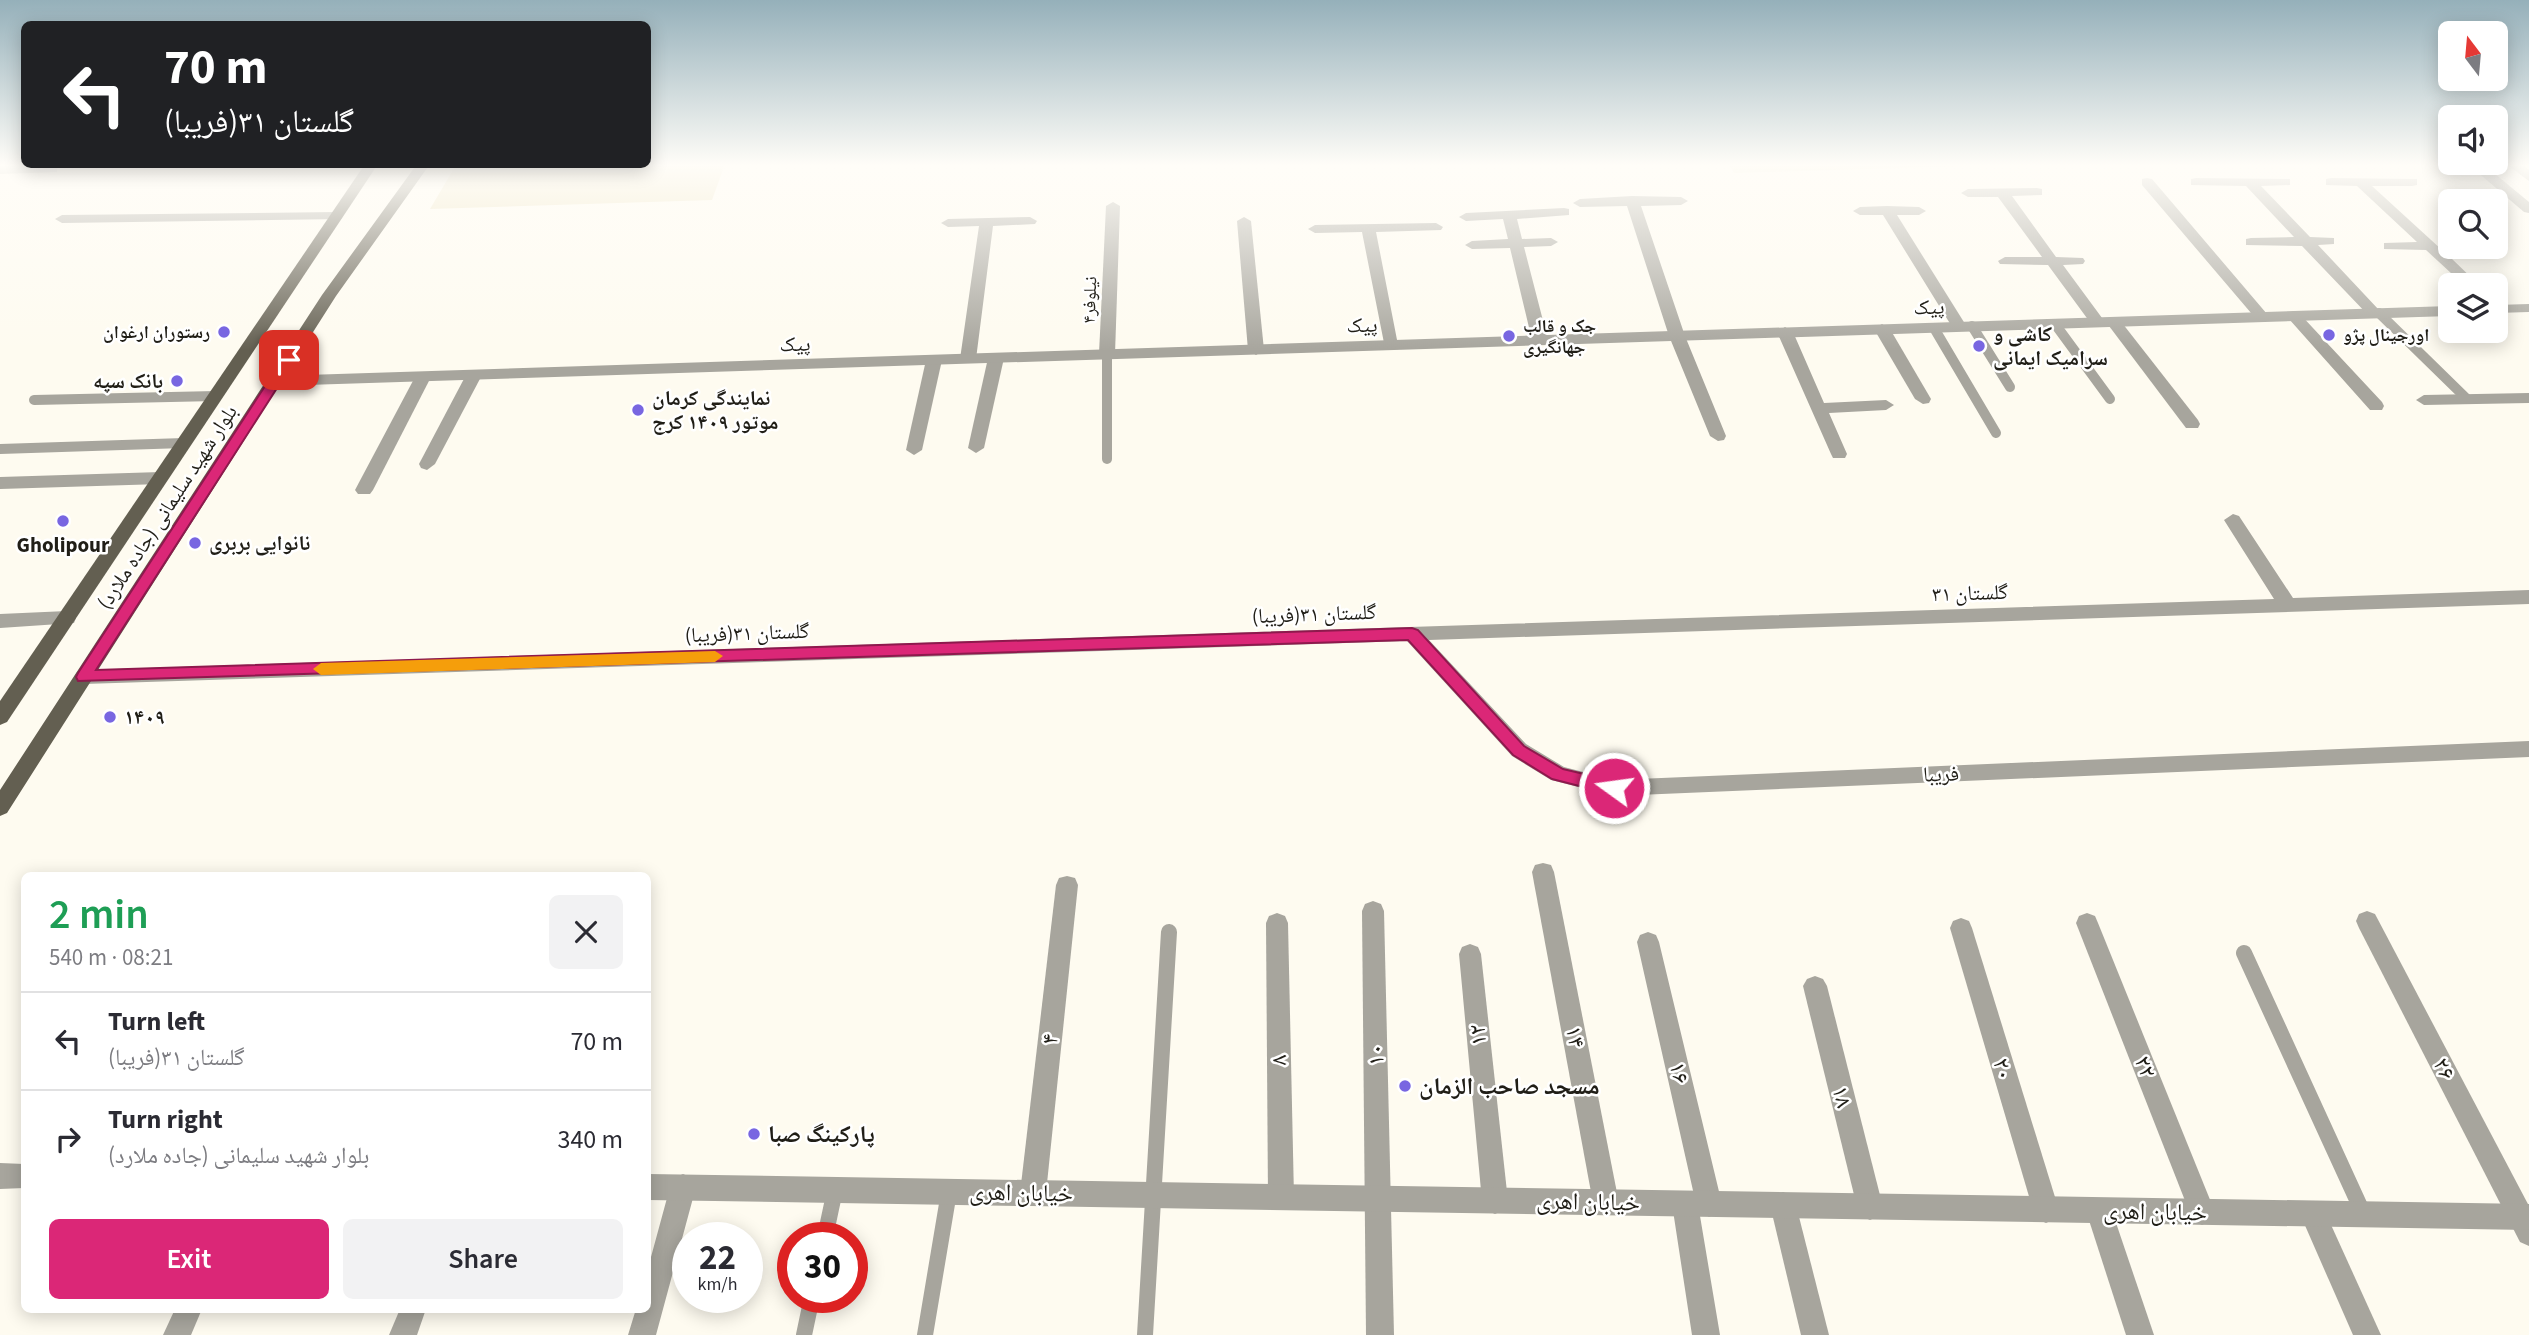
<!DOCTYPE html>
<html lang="en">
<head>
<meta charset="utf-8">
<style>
  :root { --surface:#fff; --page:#f2f2f3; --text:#2b2b33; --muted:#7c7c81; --line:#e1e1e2; --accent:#db2777 }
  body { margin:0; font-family:"Source Sans 3","Noto Naskh Arabic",sans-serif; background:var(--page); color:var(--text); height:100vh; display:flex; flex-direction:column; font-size:26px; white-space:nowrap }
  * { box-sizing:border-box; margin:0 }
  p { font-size:23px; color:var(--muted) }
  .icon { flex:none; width:38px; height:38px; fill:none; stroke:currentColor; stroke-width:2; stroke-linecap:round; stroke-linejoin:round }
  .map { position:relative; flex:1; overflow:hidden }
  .sheet { position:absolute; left:21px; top:872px; width:630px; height:441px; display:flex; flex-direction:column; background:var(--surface); border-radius:10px; box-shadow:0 4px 18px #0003 }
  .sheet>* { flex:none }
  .banner { position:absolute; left:21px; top:21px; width:630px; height:147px; border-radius:10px; box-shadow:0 4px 18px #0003; background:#202124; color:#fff; overflow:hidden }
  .needle { width:46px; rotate:344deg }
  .buttons { position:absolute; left:2438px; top:21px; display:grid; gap:14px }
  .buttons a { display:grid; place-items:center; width:70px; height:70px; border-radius:10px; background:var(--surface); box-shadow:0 4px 18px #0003; font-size:35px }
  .speed { position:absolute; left:672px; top:1222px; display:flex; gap:14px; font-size:35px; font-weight:700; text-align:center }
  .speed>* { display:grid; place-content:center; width:91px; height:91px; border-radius:50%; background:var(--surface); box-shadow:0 4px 18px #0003; line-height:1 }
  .speed small { font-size:18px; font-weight:400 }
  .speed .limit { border:10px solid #d22; background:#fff; color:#111 }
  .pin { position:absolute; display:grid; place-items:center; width:60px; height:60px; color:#fff; margin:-30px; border-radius:14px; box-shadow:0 4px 10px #0006 }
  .me { position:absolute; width:77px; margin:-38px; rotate:284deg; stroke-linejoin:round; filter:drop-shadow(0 0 5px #0008) }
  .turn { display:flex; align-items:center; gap:24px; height:147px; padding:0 28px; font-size:32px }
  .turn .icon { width:91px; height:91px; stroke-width:2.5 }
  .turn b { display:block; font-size:49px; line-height:60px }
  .round { display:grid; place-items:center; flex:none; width:74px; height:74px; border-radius:10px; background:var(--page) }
  .overview { display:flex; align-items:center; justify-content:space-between; height:119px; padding:0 28px }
  h1 { font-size:42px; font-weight:600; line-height:52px; color:#1e9e55 }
  .cta { display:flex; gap:14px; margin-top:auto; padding:14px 28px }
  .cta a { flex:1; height:80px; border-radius:10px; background:var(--accent); color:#fff; font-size:28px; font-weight:600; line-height:80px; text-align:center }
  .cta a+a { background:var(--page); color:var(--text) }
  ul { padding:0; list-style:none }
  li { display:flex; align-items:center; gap:21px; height:98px; padding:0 28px; border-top:2px solid var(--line) }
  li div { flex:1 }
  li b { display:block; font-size:26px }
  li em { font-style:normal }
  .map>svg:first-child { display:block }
  .green { fill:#eadfb8 }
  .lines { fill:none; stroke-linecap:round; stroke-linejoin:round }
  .service-far2 { stroke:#a7a59d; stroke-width:10 }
  .service-far1 { stroke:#a7a59d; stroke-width:12 }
  .service { stroke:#a7a59d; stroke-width:16 }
  .minor { fill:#a7a59d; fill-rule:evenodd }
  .tertiary { fill:#a7a59d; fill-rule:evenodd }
  .primary { fill:#635f51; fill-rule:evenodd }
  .route { fill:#db2777; stroke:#8e194d; stroke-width:2 }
  .slow { fill:#f59e0b }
  .poi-dot { fill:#7866e1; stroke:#fff; stroke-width:2.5 }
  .labels { text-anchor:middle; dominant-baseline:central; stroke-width:5; stroke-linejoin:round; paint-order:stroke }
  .far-street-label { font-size:18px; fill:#201e17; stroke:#fff }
  .far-poi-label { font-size:18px; font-weight:bold; fill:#201e17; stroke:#fff; text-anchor:start }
  .street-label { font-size:21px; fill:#201e17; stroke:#fff }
  .poi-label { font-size:21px; font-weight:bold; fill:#201e17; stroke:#fff; text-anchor:start }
  .near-street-label { font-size:24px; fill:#201e17; stroke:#fff }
  .near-poi-label { font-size:24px; font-weight:bold; fill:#201e17; stroke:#fff; text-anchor:start }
</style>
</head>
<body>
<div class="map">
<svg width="2529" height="1335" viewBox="0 0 2529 1335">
  <rect width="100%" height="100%" fill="#fefbf0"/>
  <g class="green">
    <path d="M725 164 712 200 430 209 456 165Z"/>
    <path d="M1729 164H2028L1734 173Z"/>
  </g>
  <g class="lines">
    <g class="service-far2">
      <path d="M2379 313 2467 399"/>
      <path d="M2055 324 2110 399"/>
      <path d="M1972 326 2010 387"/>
      <path d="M1934 328 1996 433"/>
      <path d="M1107 354V459"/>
      <path d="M34 400 216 396"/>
      <path d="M0 449 184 443"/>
    </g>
    <path class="service-far1" d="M0 483 161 478"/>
    <g class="service">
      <path d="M2244 953 2364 1215"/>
      <path d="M825 1237 835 1190"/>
      <path d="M804 1335 812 1297"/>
      <path d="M925 1335 949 1192"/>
      <path d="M1145 1335 1169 932"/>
    </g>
    <g class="minor">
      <path d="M52 165 57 166V172L0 174V166Z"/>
      <path d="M2147 178 2152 179 2267 314 2270 317 2267 320H2257L2142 185V179Z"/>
      <path d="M2196 178 2290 179V185L2261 186 2310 237 2334 238V244L2318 245 2379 310 2382 313 2379 316H2369L2302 246 2246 245V239L2251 238 2294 237 2246 186 2191 185V179Z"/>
      <path d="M2331 178 2417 179V185L2412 186H2372L2442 250H2495L2497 253 2490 257 2451 258 2479 285H2464L2426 250 2384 249V243L2417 242 2357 186 2326 185V179Z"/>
      <path d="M2037 188 2042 189V195L2012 196 2056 257 2083 258 2085 261 2083 264 2063 265 2105 322 2102 325H2092L2048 265 2000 264 1998 261 2005 257H2042L1998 197H1968L1961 193 1968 189Z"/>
      <path d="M1632 196 1681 197 1688 201 1681 205 1641 206 1685 336 1726 436 1724 440 1718 441 1710 436 1669 336 1627 206 1580 207 1573 203 1580 199Z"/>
      <path d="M1113 202 1120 206 1115 354 1107 359 1099 354 1106 206Z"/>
      <path d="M1887 206 1919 207 1926 211 1919 215H1897L1967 327 1964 330H1954L1883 215H1860L1853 211 1860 207Z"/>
      <path d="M1564 208 1569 209V215L1517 219 1522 239 1551 238 1558 242 1551 246 1524 247 1548 340 1540 345 1532 340 1510 248 1472 249 1465 245 1472 241 1508 239 1503 219 1466 221 1459 217 1466 213Z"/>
      <path d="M336 212 343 216 341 219 62 223 55 219 62 215Z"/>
      <path d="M1030 217 1037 221 1035 224 993 226 976 359 974 362H962L960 359 979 226 948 227 941 223 948 219Z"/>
      <path d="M1244 217 1251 221 1264 350 1256 355 1248 350 1237 221Z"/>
      <path d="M1436 223 1443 227 1441 230 1376 232 1398 345 1390 350 1385 348 1362 232 1315 233 1308 229 1315 225Z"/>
      <path d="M2294 311 2299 313 2382 402 2384 406 2382 410H2370L2289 319 2286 316 2289 313Z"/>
      <path d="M2114 317 2119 319 2198 420 2200 424 2198 428H2186L2106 322Z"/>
      <path d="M1882 324 1890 329 1931 399 1929 403 1923 404 1915 399 1874 329Z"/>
      <path d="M1785 327 1793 332 1824 403 1886 400 1894 405 1886 410 1829 413 1847 454 1845 458H1833L1831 454 1777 332Z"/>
      <path d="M996 353 1004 358 984 448 976 453 968 448 988 358Z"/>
      <path d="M934 355 942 360 922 450 914 455 906 450 926 360Z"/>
      <path d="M474 370 482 375 435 464 427 470 421 468 419 464 466 375Z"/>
      <path d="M423 372 431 377 373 490 370 494H358L355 490 415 377Z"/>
      <path d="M2529 393V403L2424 405 2416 400 2424 395Z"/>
      <path d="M2233 514 2239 516 2293 598 2529 590V604L1429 640 1526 744 1564 767 1614 780 2529 741V757L1614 796 1551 780 1512 756 1407 641 84 684 77 682 74 677 77 672 84 670 2274 599 2224 520Z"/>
      <path d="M67 611 74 613 76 618 74 623 0 628V614Z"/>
      <path d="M1543 863 1551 865 1554 872 1619 1203 1615 1212 1606 1216 1597 1212 1593 1203 1532 872 1535 865Z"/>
      <path d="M1067 876 1075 878 1078 885 1046 1193 1042 1202 1033 1206 1024 1202 1020 1193 1056 885 1059 878Z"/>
      <path d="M1373 901 1381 904 1384 911 1394 1335H1366L1362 911 1365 904Z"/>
      <path d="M2367 911 2375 914 2529 1206V1246L2520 1242 2359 928 2356 921 2359 914Z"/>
      <path d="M1277 913 1285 916 1288 923 1294 1197 1290 1206 1281 1210 1272 1206 1268 1197 1266 923 1269 916Z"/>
      <path d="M2087 913 2095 916 2098 923 2215 1212 2211 1221 2202 1225 2193 1221 2076 923 2079 916Z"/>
      <path d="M1961 918 1969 921 1972 928 2059 1210 2055 1219 2046 1223 2037 1219 2033 1210 1950 928 1953 921Z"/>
      <path d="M1648 932 1656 935 1659 942 1722 1204 1718 1213 1709 1217 1699 1210 1720 1335H1692L1672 1204 1676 1195 1685 1191 1694 1195 1637 942 1640 935Z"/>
      <path d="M1470 944 1478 947 1481 954 1508 1201 1504 1210 1495 1214 1486 1210 1482 1201 1459 954 1462 947Z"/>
      <path d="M1815 976 1823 979 1827 986 1883 1207 1879 1216 1870 1220 1861 1216 1857 1207 1803 986 1807 979Z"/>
      <path d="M683 1174 692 1178 696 1187 656 1335H628L636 1309H648V1268L670 1187 674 1178Z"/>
      <path d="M1783 1192 1792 1196 1796 1205 1829 1335H1801L1770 1205 1774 1196Z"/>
      <path d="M2099 1198 2108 1202 2112 1211 2154 1335H2126L2086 1211 2090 1202Z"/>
      <path d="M2313 1201 2322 1205 2381 1335H2353L2300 1214 2304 1205Z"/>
      <path d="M175 1309H202L191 1335H163Z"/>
      <path d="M400 1309H426L417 1335H389Z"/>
    </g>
    <g class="tertiary">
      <path d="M2468 164H2483L2529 202V213L2524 212Z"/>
      <path d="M2506 164H2521L2529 170V181Z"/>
      <path d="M2529 304V312L2496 313V305Z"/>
      <path d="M2450 306V316L275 386 267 381 275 376Z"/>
      <path d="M0 1163 24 1164V1188L0 1189Z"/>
      <path d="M648 1174 2529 1204V1230L648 1200Z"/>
    </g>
    <g class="primary">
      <path d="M365 164H378L7 722 0 725V701Z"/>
      <path d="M417 164H430L336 296 7 813 0 816V790L322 295Z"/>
    </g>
  </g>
  <linearGradient id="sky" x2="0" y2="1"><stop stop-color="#95b0ba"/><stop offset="0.47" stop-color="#fffdf8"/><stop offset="1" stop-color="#fffdf8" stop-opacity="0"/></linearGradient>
  <rect width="2529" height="351" fill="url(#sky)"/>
  <path class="route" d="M289 356 295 360 96 670 1412 628 1418 630 1524 746 1563 769 1614 781 1620 783 1623 788 1620 793 1614 795 1552 779 1513 755 1408 640 78 681 76 677 78 673 282 360Z"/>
  <path class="slow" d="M715 651 723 656 715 662 321 675 313 669 321 663Z"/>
  <g class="poi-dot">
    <circle cx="224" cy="332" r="7"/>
    <circle cx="2329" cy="335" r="7"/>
    <circle cx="1509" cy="336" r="7"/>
    <circle cx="1979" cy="346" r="7"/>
    <circle cx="177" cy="381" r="7"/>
    <circle cx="638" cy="410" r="7"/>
    <circle cx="63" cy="521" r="7"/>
    <circle cx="195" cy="543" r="7"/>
    <circle cx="110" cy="717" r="7"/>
    <circle cx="1405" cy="1086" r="7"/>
    <circle cx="754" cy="1134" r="7"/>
  </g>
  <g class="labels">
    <g class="far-street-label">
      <text transform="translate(1090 300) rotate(-88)">نیلوفر۴</text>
    </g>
    <g class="far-poi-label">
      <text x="1523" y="326">جک و قالب<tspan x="1523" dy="21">جهانگیری</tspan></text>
      <text x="210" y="332" text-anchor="end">رستوران ارغوان</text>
      <text x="2343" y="335">اورجینال پژو</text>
    </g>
    <g class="street-label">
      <text transform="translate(1929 307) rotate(-2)">پیک</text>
      <text transform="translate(1362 325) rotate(-2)">پیک</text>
      <text transform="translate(795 344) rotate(-2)">پیک</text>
      <text transform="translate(167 507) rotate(-57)">بلوار شهید سلیمانی (جاده ملارد)</text>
      <text transform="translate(1970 593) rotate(-2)">گلستان ۳۱</text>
      <text transform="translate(1314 614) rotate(-2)">گلستان ۳۱(فریبا)</text>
      <text transform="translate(747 633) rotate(-2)">گلستان ۳۱(فریبا)</text>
      <text transform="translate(1941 774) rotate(-2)">فریبا</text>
    </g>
    <g class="poi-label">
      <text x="1993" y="334">کاشی و<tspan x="1993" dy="24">سرامیک ایمانی</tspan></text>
      <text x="163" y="381" text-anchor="end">بانک سپه</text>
      <text x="652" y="398">نمایندگی کرمان<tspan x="652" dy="24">موتور ۱۴۰۹ کرج</tspan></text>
      <text x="209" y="543">نانوایی بربری</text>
      <text x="63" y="545" text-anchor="middle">Gholipour</text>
      <text x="124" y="717">۱۴۰۹</text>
    </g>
    <g class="near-street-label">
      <text transform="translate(1478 1035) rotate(-96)">۱۲</text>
      <text transform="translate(1575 1037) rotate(79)">۱۴</text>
      <text transform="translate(1050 1039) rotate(-84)">۴</text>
      <text transform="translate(1376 1055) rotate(-91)">۱۰</text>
      <text transform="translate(1279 1060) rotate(-91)">۸</text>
      <text transform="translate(2145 1067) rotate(68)">۲۲</text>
      <text transform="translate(2003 1069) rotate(73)">۲۰</text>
      <text transform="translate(2444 1069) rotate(63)">۲۶</text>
      <text transform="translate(1679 1073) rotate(77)">۱۶</text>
      <text transform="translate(1842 1097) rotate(76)">۱۸</text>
      <text transform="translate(1021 1193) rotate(1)">خیابان اهری</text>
      <text transform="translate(1588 1202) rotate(1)">خیابان اهری</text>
      <text transform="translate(2155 1212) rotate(1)">خیابان اهری</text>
    </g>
    <g class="near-poi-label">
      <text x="1419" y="1086">مسجد صاحب الزمان</text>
      <text x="768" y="1134">پارکینگ صبا</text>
    </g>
  </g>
</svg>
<div class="buttons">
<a><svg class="needle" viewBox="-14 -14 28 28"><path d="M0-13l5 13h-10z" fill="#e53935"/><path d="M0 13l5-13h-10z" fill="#7c7c81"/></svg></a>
<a><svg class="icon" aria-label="sound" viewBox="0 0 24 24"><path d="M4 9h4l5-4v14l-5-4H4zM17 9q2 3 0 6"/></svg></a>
<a><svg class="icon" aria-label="search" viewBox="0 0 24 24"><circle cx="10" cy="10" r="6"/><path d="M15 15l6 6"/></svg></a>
<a><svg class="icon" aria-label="layers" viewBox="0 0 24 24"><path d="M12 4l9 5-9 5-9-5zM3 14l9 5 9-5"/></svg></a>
</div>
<div class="speed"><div>22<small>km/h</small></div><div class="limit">30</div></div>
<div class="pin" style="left:289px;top:360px;background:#d93025"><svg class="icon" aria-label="arrive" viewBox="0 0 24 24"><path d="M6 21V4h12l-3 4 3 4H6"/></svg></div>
<svg class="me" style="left:1614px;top:788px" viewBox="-20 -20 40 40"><circle r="17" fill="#db2777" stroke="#fff" stroke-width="3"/><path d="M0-11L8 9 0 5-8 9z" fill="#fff"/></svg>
<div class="banner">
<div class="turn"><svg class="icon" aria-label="left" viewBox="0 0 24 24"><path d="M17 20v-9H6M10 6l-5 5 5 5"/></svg><div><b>70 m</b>گلستان ۳۱(فریبا)</div></div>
</div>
<section class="sheet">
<div class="overview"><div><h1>2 min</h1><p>540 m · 08:21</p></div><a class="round"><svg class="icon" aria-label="close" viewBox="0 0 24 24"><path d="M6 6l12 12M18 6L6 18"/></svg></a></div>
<ul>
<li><svg class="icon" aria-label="left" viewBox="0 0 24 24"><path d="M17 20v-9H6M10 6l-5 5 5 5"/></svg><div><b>Turn left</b><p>گلستان ۳۱(فریبا)</p></div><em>70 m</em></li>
<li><svg class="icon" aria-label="right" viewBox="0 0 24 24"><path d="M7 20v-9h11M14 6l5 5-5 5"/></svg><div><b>Turn right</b><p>بلوار شهید سلیمانی (جاده ملارد)</p></div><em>340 m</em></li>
</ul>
<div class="cta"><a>Exit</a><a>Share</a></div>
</section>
</div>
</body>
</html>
